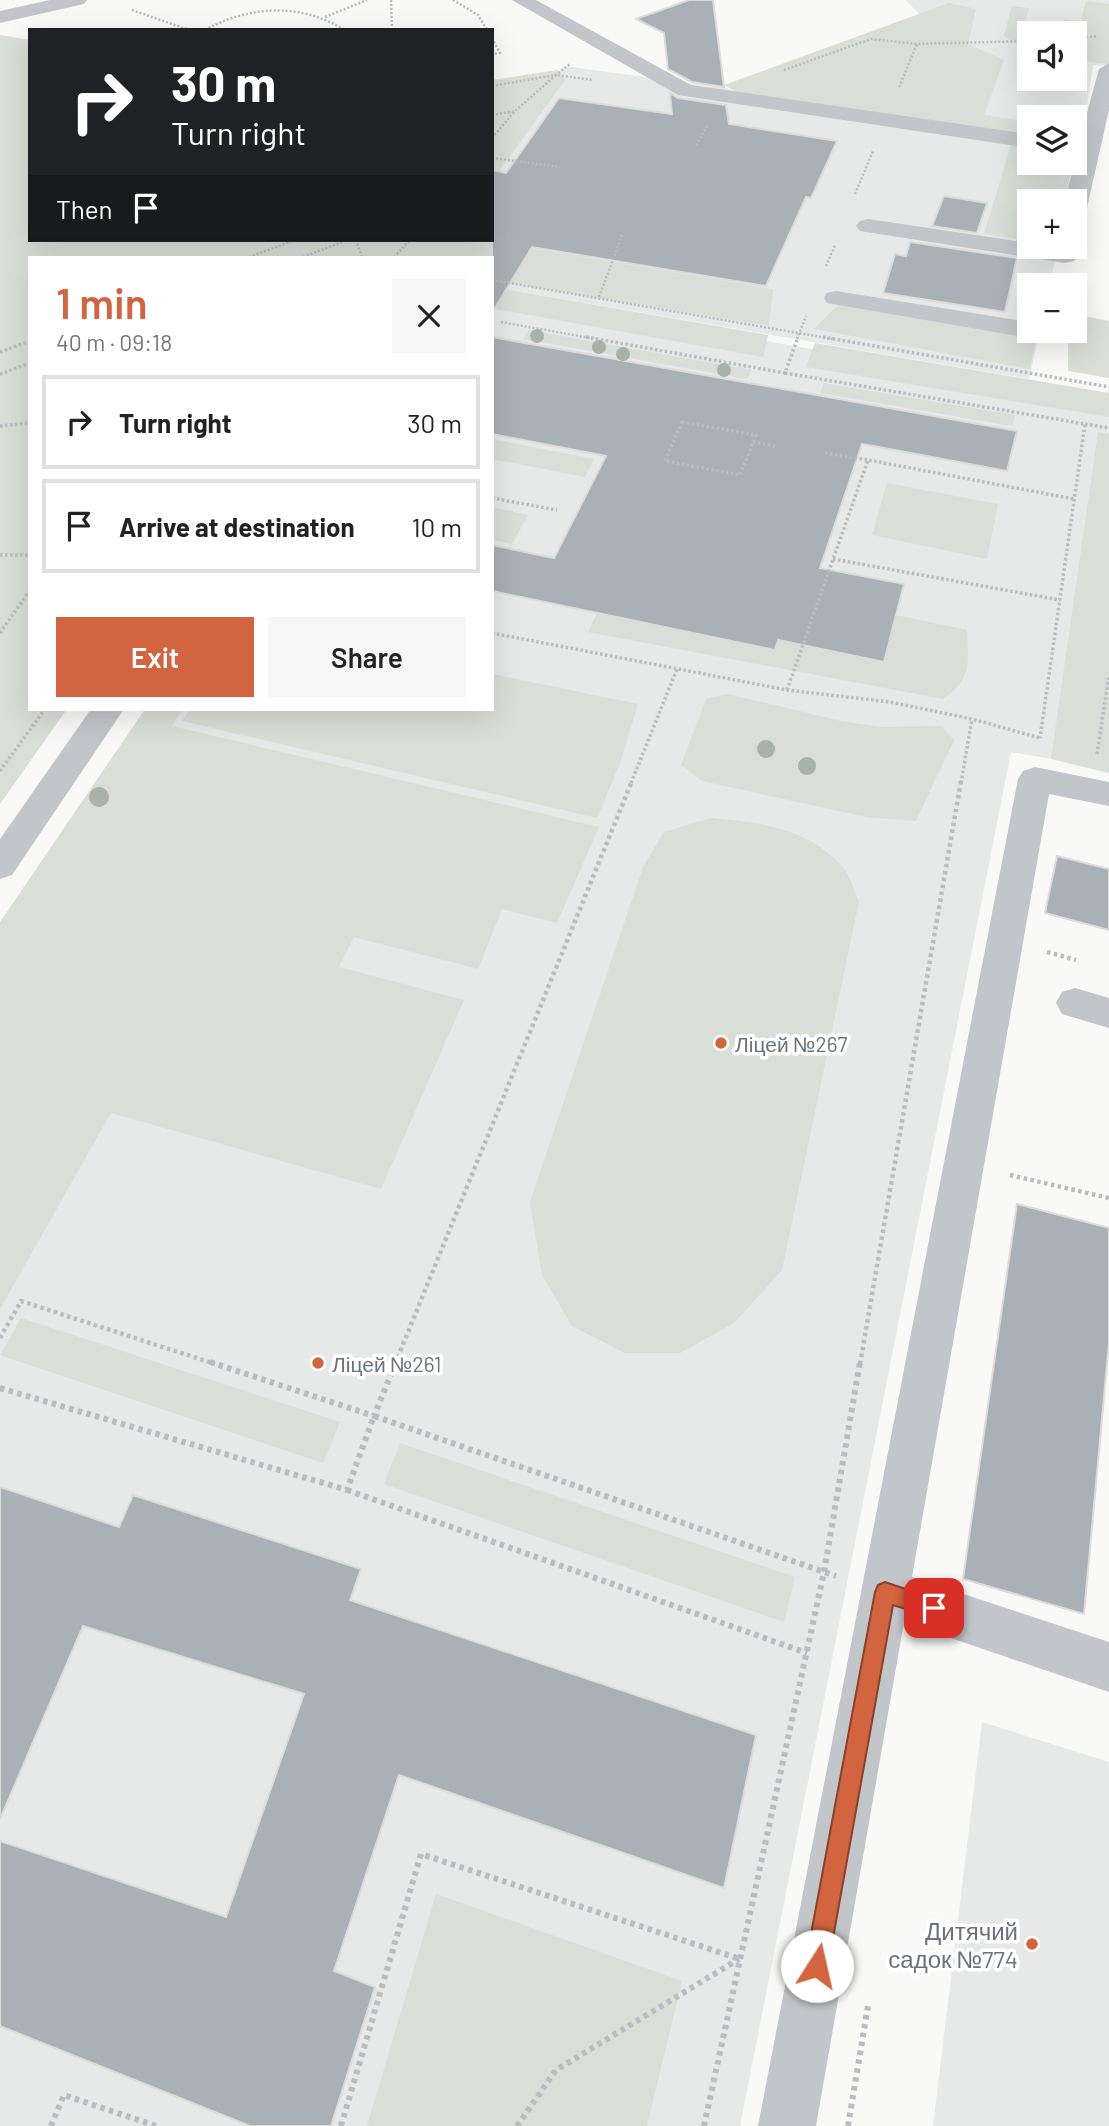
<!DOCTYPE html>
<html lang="en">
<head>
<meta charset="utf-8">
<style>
  :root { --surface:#fff; --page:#f6f6f6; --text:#222; --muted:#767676; --line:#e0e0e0; --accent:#d2653f }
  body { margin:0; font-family:Barlow,sans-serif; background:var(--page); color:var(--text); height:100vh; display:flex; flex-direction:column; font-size:26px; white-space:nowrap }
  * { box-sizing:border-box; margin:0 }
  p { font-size:23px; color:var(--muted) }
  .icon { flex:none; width:38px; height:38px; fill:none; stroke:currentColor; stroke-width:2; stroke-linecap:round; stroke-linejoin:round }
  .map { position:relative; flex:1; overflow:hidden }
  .sheet { position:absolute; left:28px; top:256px; width:466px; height:455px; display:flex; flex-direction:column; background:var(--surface); border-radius:0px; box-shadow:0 7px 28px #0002 }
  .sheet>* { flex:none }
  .banner { position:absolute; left:28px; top:28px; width:466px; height:214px; border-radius:0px; box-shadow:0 7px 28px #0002; background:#202124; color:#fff; overflow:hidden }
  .tools { position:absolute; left:1017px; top:21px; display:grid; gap:14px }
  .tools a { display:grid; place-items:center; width:70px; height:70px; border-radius:0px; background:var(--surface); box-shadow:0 7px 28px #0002; font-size:35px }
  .pin { position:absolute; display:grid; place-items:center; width:60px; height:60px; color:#fff; margin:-30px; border-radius:14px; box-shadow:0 4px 10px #0006 }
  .me { position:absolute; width:77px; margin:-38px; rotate:10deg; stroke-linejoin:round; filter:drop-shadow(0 0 5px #0008) }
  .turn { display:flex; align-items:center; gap:24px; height:147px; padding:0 28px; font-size:32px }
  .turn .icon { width:91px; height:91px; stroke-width:2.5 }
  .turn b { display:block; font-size:49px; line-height:60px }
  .then { display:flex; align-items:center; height:66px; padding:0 28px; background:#0003; gap:14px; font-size:26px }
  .round { display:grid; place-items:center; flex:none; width:74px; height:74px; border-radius:0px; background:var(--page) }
  .headline { display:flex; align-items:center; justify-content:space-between; height:119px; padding:0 28px }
  h1 { font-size:42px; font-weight:600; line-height:52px; color:var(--accent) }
  .button { display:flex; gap:14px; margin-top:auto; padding:14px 28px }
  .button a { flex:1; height:80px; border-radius:0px; background:var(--accent); color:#fff; font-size:28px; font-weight:600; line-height:80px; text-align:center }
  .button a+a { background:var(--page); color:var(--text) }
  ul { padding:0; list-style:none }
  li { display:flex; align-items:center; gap:21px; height:94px; margin:0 14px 10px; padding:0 14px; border:4px solid var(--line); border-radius:0px }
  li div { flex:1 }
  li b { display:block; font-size:26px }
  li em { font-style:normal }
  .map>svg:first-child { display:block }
  .built { fill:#e7e8e8; fill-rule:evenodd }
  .green { fill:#d9ded7 }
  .building { fill:#a9b0b6; stroke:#dbdbda; stroke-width:2 }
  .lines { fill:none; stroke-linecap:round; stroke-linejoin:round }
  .path-far3 { stroke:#babdc0; stroke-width:2.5; stroke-dasharray:2 2; stroke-linecap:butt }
  .path-far2 { stroke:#babdc0; stroke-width:3.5; stroke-dasharray:2.5 2.5; stroke-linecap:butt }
  .path-far1 { stroke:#babdc0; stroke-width:4.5; stroke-dasharray:3.5 3.5; stroke-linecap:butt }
  .path { stroke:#babdc0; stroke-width:6; stroke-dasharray:4.5 4.5; stroke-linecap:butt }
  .minor { fill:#c2c5c9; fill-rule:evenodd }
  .tree { fill:#a9b2a8 }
  .route { fill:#d2653f; stroke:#884229; stroke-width:2 }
  .poi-dot { fill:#d2653f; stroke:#fff; stroke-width:2.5 }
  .labels { text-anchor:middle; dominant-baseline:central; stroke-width:7; stroke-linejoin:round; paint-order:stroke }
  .poi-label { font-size:21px; fill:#67747f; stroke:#fff; text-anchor:start }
  .near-poi-label { font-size:24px; fill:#67747f; stroke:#fff; text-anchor:end }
</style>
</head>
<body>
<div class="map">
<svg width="1109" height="2126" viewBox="0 0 1109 2126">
  <rect width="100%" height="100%" fill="#f9f9f8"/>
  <g class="built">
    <path d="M905 0H1109V66L1093 65 1082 141 1069 201H1029V247H1058L1050 285H1029V331H1040L1029 379 492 287V257H394L410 240H492V147L564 66 935 117 958 51ZM1029 33H1074V79H1029ZM1029 117H1074V163H1029Z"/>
    <path d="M492 294 1109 400V492L1069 762 1011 752 740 2126H0V980L183 709H492Z"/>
    <path d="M982 1722 1109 1762V2126H933Z"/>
  </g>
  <g class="green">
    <path d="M1086 1 1109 4V64L1075 60 1074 33H1029V52L1004 36 1012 6 1029 8 1024 25 1045 27 1047 22 1062 24 1064 19 1081 21Z"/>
    <path d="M949 3 976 9 968 44 1004 60 984 115 1029 122V136L747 97 724 85Z"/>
    <path d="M0 35 30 40V240H481L773 289 769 326 492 280V257H30V709H67L0 804Z"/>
    <path d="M558 70 565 80 492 181V80Z"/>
    <path d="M1011 145 1029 147V163H1073L1064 201H1029V241L984 234Z"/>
    <path d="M492 287 768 335 763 357 496 309 502 297 492 295Z"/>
    <path d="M841 302 1037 335 1030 369 814 329Z"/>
    <path d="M1089 317 1109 321V378L1068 371V331H1074L1075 318Z"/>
    <path d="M529 330 752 370 747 379 523 339Z"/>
    <path d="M815 343 1109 393V417L806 367Z"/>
    <path d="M824 383 1015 415 1012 426 820 393Z"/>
    <path d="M1098 432 1109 434V773L1051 759Z"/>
    <path d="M492 439 594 459 585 477 492 459Z"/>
    <path d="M887 483 998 504 987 559 872 535Z"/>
    <path d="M492 507 528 515 512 544 492 540Z"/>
    <path d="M797 587 884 662 896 615 967 630C968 664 973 678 943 699L588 632 597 613 774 650Z"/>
    <path d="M492 674 638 704 620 763 597 818 182 721 190 709H492Z"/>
    <path d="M728 694 841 721 881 727 942 726 954 740 916 821 866 817 702 781 681 765 706 699Z"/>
    <path d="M145 709H183L172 726 599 827 557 923 502 909 478 969 354 937 339 967 464 1000 381 1189 111 1113 0 1309V922Z"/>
    <path d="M711 818C759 822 808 828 842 866 850 875 854 891 859 901L782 1270 734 1323 680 1353H625L572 1326 542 1275 530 1202 643 867 664 832Z"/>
    <path d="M21 1318 340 1422 323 1463 0 1355Z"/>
    <path d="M400 1443 795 1577 784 1622 384 1484Z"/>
    <path d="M436 1894 682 1981 647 2126H367Z"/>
  </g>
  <g class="building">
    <path d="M689 0H713L724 87 692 82 668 69 664 33 636 19Z"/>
    <path d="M670 93 678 98 726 105 729 124 837 141 811 198 806 197 766 286 532 247 492 313V170L506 173 559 98 672 114Z"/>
    <path d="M944 196 987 203 977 233 932 226Z"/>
    <path d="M910 242 1017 258 1005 312 883 293 895 254 906 256Z"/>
    <path d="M492 337 1017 431 1007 471 862 444 820 568 904 584 884 662 778 640 775 650 492 591V545L554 558 606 456 492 434Z"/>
    <path d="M1057 856 1109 869V930L1045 913Z"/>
    <path d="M1017 1204 1109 1228V1342L1084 1614 963 1579Z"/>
    <path d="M0 1487 119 1527 133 1495 361 1569 350 1600 756 1735 724 1888 399 1775 334 1971 375 1987 331 2126H250L0 2026V1841L226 1917 304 1694 83 1626 0 1819Z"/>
  </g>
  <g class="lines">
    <g class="path-far3">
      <path d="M391 0 392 30"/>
      <path d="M453 0 478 15 487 30"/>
      <path d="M132 10 189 30"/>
      <path d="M325 17 367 0"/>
      <path d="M205 30C250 5 301 3 345 30"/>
      <path d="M492 38 500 53 492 54"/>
      <path d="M1074 38 1098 36"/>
      <path d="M784 70 871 39 917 44 1029 41"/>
      <path d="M492 86 556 75 570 64"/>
      <path d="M899 87 917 44"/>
      <path d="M492 115 515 111"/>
      <path d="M492 138 515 111 556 75 593 80"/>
      <path d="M696 145 707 126"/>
      <path d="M492 158 560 167"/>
      <path d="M855 194 873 151"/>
      <path d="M356 240 362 257"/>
      <path d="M249 257 295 240"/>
      <path d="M303 257 348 240"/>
      <path d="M394 257 410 240"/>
      <path d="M826 266 835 245"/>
      <path d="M492 280 833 339"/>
      <path d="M599 297 622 235"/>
      <path d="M501 322 596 339"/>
      <path d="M797 339 806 316"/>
    </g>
    <g class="path-far2">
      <path d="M586 337 785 373 798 337"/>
      <path d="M823 337 1109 387"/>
      <path d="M0 352 30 341"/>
      <path d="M785 373 1085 424 1040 738"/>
      <path d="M0 374 30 363"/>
      <path d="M682 422 756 435 740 475 665 461Z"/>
      <path d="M1085 424 1109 428"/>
      <path d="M0 426 30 423"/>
      <path d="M753 442 778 447"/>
      <path d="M825 453 868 460"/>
      <path d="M492 498 557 510"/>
      <path d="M0 555H30"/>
      <path d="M833 559 1060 600"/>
      <path d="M0 633 30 590"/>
      <path d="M492 633 787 690 890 702 972 719 1040 738"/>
      <path d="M787 690 868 460 1074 499"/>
      <path d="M1097 754 1109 676"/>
      <path d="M0 771 45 709"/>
      <path d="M631 783 677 669"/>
      <path d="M961 783 972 719"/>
    </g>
    <g class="path-far1">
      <path d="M1047 952 1076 960"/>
      <path d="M1010 1175 1109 1198"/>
      <path d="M0 1338 21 1301 215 1364"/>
      <path d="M395 1364 632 781"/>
      <path d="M860 1364 961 781"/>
    </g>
    <g class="path">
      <path d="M210 1362 374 1416 396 1362"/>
      <path d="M0 1388 347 1490 374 1416 836 1576"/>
      <path d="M347 1490 807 1653"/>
      <path d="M51 2126 64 2095 156 2126"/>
      <path d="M341 2126 421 1854 740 1959"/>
      <path d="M517 2126 556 2070 739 1959"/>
      <path d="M704 2126 824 1572 860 1362"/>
      <path d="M848 2126 868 2006"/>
    </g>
    <g class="minor">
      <path d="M50 0H87L84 4 0 23V11Z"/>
      <path d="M512 0H536L691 85 1029 134V148L678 95Z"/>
      <path d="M1109 63V110L1086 212 1074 219V201H1065L1076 155 1074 141 1079 142 1099 69Z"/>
      <path d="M868 219 1029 243V247L1074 251 1077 256 1074 261 1065 263 860 231 856 226 860 221Z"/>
      <path d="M836 291 1029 322V331H1041L1038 335 1029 338 827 303 824 298 827 293Z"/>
      <path d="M91 709H124L12 875 0 879V839Z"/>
      <path d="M1035 767 1109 782V806L1049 794 912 1577 1109 1642V1692L904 1622 816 2126H758L1018 779 1023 771Z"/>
      <path d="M1075 988 1109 998V1028L1062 1014 1056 1003 1062 992Z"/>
    </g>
  </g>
  <g class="tree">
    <circle cx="537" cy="336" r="7"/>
    <circle cx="599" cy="347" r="7"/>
    <circle cx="623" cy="354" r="7"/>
    <circle cx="724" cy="370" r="7"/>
    <circle cx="766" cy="749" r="9"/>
    <circle cx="807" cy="766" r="9"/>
    <circle cx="99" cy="797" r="10"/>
  </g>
  <path class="route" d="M885 1582 941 1601 944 1608 941 1615 934 1618 893 1605 828 1966 825 1974 817 1977 809 1974 805 1966 875 1592 878 1585Z"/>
  <g class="poi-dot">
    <circle cx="721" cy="1043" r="7"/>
    <circle cx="318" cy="1363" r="7"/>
    <circle cx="1032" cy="1944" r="7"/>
  </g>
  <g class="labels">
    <g class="poi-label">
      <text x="735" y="1043">Ліцей №267</text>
      <text x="332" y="1363">Ліцей №261</text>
    </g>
    <g class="near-poi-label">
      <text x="1018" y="1930">Дитячий<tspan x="1018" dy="28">садок №774</tspan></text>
    </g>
  </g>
</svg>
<div class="tools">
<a><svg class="icon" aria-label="sound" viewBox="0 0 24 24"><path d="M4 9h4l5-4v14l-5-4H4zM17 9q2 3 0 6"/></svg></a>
<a><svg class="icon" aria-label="layers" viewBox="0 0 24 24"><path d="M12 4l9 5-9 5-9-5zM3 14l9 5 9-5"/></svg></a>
<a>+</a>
<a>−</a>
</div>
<div class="pin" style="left:934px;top:1608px;background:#d93025"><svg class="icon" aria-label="arrive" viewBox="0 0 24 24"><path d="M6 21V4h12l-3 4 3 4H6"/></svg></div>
<svg class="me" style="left:817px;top:1966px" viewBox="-20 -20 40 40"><circle r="19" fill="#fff"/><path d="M0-13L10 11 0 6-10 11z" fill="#d2653f"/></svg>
<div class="banner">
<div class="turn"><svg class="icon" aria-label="right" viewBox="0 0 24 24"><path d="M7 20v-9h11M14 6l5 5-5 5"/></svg><div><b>30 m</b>Turn right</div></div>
<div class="then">Then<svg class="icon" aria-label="arrive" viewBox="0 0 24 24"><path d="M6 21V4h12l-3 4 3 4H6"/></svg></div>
</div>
<section class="sheet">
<div class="headline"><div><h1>1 min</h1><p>40 m · 09:18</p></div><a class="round"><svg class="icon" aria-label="close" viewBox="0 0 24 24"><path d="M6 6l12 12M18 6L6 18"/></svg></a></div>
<ul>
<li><svg class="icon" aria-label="right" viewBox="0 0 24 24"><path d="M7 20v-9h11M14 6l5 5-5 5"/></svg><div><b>Turn right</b></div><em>30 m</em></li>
<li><svg class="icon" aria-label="arrive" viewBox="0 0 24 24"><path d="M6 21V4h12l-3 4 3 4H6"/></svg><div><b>Arrive at destination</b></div><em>10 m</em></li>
</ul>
<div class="button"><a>Exit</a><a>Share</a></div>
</section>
</div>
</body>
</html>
